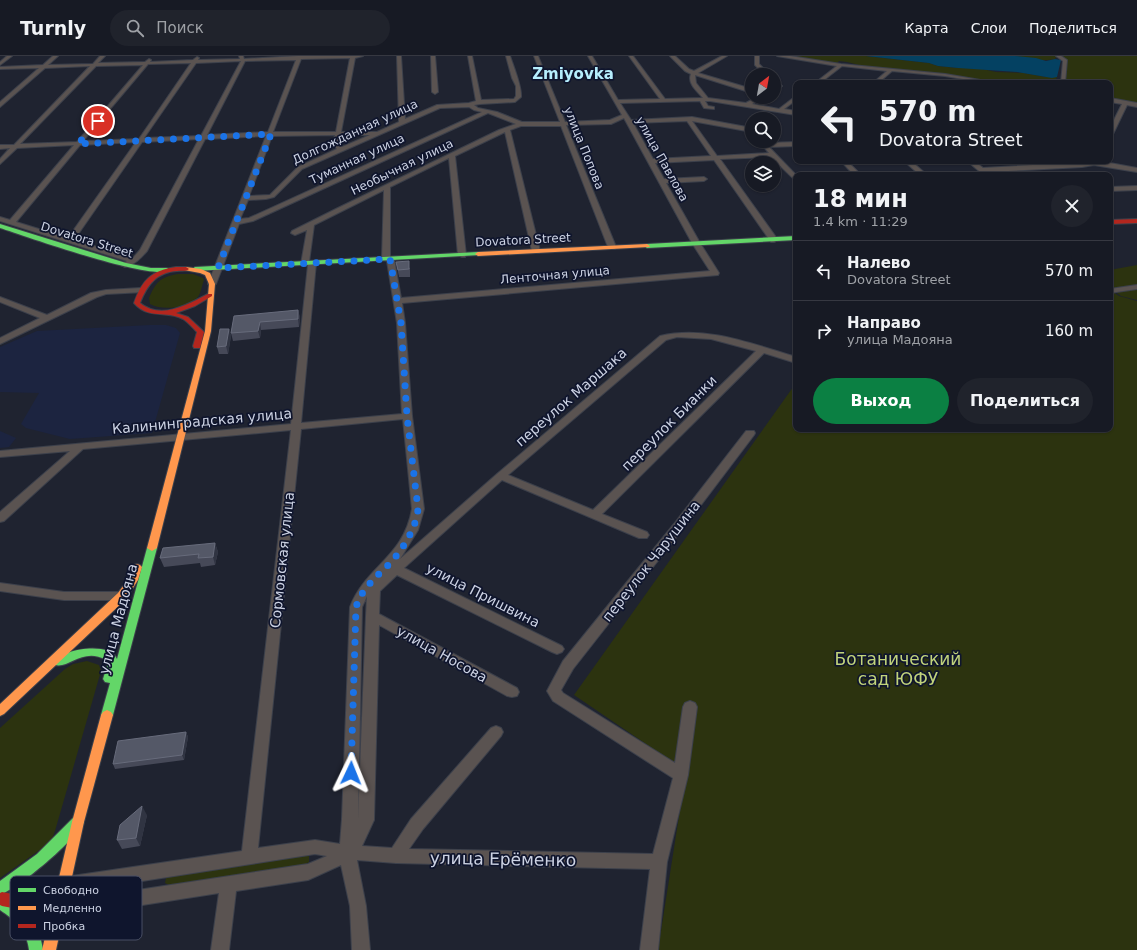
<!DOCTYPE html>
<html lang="ru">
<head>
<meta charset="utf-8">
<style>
  :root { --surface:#171a24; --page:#20232c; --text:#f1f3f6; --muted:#9ea1a6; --line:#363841; --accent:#0b8043 }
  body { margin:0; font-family:"DejaVu Sans",sans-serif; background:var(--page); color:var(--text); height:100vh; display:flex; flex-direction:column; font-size:15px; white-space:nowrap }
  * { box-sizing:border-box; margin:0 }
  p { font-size:13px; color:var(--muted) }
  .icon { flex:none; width:22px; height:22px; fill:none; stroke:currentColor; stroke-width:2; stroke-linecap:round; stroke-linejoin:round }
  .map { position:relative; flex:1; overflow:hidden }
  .sheet { position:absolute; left:793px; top:116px; width:320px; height:260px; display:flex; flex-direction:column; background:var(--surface); border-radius:8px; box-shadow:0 1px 3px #0004,0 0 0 1px var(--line) }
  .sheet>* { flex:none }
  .hud { position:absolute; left:793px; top:24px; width:320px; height:84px; border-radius:8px; box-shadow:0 1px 3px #0004,0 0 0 1px var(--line); background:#171a24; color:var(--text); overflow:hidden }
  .needle { width:26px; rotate:31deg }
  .tools { position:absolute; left:745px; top:12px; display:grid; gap:8px }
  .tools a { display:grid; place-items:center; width:36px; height:36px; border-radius:50%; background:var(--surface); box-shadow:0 1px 3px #0004,0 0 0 1px var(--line); font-size:20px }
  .pin { position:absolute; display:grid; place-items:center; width:34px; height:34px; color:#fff; margin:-17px; border:2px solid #fff; border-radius:50%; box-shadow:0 1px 4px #0007 }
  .me { position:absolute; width:44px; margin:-22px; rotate:2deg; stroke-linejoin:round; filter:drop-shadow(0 0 3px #0008) }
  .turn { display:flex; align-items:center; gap:14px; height:84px; padding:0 20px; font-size:18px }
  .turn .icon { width:52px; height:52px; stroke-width:2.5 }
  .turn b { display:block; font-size:28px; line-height:34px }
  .round { display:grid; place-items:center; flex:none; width:42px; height:42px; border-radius:21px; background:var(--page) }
  .head { display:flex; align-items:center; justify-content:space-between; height:68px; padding:0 20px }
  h1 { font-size:24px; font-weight:700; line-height:30px }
  .action { display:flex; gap:8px; margin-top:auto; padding:8px 20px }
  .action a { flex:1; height:46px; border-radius:24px; background:var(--accent); color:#fff; font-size:16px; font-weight:700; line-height:46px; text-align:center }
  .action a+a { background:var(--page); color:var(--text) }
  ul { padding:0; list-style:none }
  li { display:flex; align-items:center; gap:12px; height:60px; padding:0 20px; border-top:1px solid var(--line) }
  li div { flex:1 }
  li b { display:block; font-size:15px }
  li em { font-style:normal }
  header { display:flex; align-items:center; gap:24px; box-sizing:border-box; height:56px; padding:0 20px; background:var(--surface); border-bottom:1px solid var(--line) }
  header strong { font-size:19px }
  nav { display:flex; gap:22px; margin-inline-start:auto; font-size:14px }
  .search { width:280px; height:36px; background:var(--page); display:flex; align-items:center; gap:10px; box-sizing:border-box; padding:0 14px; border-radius:22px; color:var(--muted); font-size:15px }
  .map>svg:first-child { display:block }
  .built { fill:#1c2440 }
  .green { fill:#2c330f }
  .water { fill:#044162 }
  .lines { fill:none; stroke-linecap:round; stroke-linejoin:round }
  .street-casing { stroke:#3c404b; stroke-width:2 }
  .fast-casing { stroke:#3c404b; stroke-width:2 }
  .slow-casing { stroke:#3c404b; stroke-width:2 }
  .jam-casing { stroke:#3c404b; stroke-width:2 }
  .street { fill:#5a5351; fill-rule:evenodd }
  .fast { fill:#63d668; fill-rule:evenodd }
  .slow { fill:#ff974d; fill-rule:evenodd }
  .jam { fill:#b3261e; fill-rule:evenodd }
  .wall { fill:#464958 }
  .shaded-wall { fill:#303442 }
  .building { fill:#545867; stroke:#676b7b }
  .route { stroke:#1a73e8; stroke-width:7; stroke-dasharray:0 12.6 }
  .labels { text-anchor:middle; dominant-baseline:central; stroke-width:3.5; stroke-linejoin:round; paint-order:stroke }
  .far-street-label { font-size:12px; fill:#ccd2e3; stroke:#0f152d }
  .street-label { font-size:14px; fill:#ccd2e3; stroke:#0f152d }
  .far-district-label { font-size:15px; font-weight:bold; fill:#b6eefd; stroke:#0f152d }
  .near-park-label { font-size:17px; fill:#c1d37b; stroke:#0f152d }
  .near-street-label { font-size:17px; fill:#ccd2e3; stroke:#0f152d }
  .key { fill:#0f152d; stroke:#484e64; stroke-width:1 }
  .key-label { font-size:11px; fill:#ccd2e3 }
</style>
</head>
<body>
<header>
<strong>Turnly</strong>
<div class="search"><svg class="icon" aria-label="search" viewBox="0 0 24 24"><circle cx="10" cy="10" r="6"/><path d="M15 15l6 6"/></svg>Поиск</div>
<nav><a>Карта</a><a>Слои</a><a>Поделиться</a></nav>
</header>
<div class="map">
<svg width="1137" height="894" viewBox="0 0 1137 894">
  <rect width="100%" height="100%" fill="#1f2330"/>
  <g class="built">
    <path d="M150 269H166L176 272 180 277 152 377 70 383 26 372 21 368 39 337 0 336V291L37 275Z"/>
    <path d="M0 375 16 382 9 391 0 392Z"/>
  </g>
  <g class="green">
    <path d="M787 0H866L929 7 938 10 958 12H978L996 16 1024 17 1046 21H1057L1056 23H1060L1061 27H1000L954 19 867 11 847 6 839 5 837 7Z"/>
    <path d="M1015 0H1137V48L1110 43V27H1069L1066 24 1067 4 1063 2H1055V3C1044 6 1027 2 1015 0Z"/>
    <path d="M1137 209V244L1121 240 1110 232V214Z"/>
    <path d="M178 218H193L203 222 204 224C202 229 201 238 197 242 186 252 163 255 150 248L149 242C156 226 160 221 178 218Z"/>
    <path d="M1110 234 1119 240 1137 245V894H658L685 722 677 709 574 639 796 327V373H1110Z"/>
    <path d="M87 605 99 609 101 615 55 775 51 786 0 822V672L65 613 73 608Z"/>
    <path d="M305 798 309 800V806L304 809 169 829 165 827 166 822 171 818Z"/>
  </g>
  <path class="water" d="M866 0H1015L1036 2 1046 5 1055 3 1061 4 1057 21 1052 22 1017 16 958 12 938 10 929 7Z"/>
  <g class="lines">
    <g class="street-casing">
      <g id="street">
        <path d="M7 0H12L0 9V6Z"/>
        <path d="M53 0H58L48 9 93 8 100 0H105L98 7 145 6 149 3 151 4 150 6 193 4 197 1 199 2 198 4 240 3 239 0H243L244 3 298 0H363L355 2 341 76H377L399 66 397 0H401L405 63 437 49 469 47 476 45 468 0H472L481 44 514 43 516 40V30L512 22 506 0H510C514 12 522 31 521 41L515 46 480 48 474 49 478 52 497 56 522 66H560L534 0H538L565 66 610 64 622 59 588 0H592L618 44 660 43 629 0H633L665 43 703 42C697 35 687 27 691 18L685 15 670 0H675L689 13 694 15 722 0H727L698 17 752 33V37L695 19 696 27 708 42 746 47 757 41H764L752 48 779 53 796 40V44L784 53 796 55V59L710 45H705L708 50 714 51V53L704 52 700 45 620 47 631 64 692 61 752 72V76L692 65 717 100 769 97 759 85H765L767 87 796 86V90L769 91 796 119V125L771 101 720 103 778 184 774 186H771L714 104 655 107 664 123 704 121 707 123 704 125 666 127 700 187 719 217 718 219 402 247 405 267 412 360 424 453 418 474 400 503 497 418 660 280C706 269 752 288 796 301V307L764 297 602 458 647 476 649 479 647 482H639L502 424 404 512 562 590 564 593 562 596 557 598 552 596 397 519 380 535 379 558 517 632 519 636 517 640 512 641 507 640 379 569 374 764 362 790 392 792 411 763 491 672 496 670 501 672 503 676 501 680 423 773 409 793 653 798 673 722 553 645 547 635 563 605 674 468 746 375H754L755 377 754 379 682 474 573 613 561 634 563 637 675 707 683 651 685 647 690 645 695 647 697 651 688 719 667 806 658 894H640L650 813 396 807 357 804 366 850 370 894H352L350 850 341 809 308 824 236 835 229 894H211L219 837 59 862 53 860 51 854 53 848 59 846 308 808 327 800 315 798 65 837 59 835 57 829 59 823 65 821 242 795 291 374 83 393 4 465 0 466V456L70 395 0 401V395L291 368 308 209 305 210 301 208 307 174 295 179 291 177 292 175 338 152 499 74 516 68 488 57 253 165 239 168 216 228 212 230 208 228 266 80 205 83 147 195C140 203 135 208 125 211L121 209 127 205 0 165V161L10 164 74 89 17 92 0 108V103L10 92 0 93V89H14L90 10 45 12 0 51V46L39 12 0 13V11L43 9ZM350 2 336 76H273L301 3ZM296 4 268 76 207 79 245 5ZM241 5 201 80 144 82 196 7ZM191 7 139 83 83 85 148 8ZM143 9 77 86 20 88 96 10ZM469 51 474 54 482 56 249 162 240 163 248 144 266 143 274 141 302 113 440 52ZM624 62 692 187 710 215 401 242 394 203 390 201V131L449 102 458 199 462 201H465L466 199 455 100 505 76 532 195 536 197H539L540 195 510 74 521 70H561L608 191 612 193H615L616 191 566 69 611 68ZM687 65 711 100 653 103 633 67ZM335 79 333 88 337 93 298 111 270 139 249 140 272 80ZM341 79H370L342 91 339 88ZM199 83 140 194 133 202 74 184 142 86ZM136 86 68 182 16 166 80 89ZM384 134 382 203 387 205 397 267 402 358 301 367 316 207 312 205 309 206 314 169ZM677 281 711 283 756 295 593 454 508 419 666 284ZM403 363 412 453C404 501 365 511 350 551L342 763 340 788 315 784 258 792 301 373ZM367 540 366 560 358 764V765L362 551Z"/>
        <path d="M431 0H435L438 36 435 38 432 36Z"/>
        <path d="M755 0H759V8L770 19H765L755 9Z"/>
        <path d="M777 0H790L841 8 945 18 998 27H987L945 20 892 15 878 27H873L887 15 842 10 820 27H815L837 10Z"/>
        <path d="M1056 0H1061L1067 4 1065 27H1061L1063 5Z"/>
        <path d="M774 23 782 30 774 37V32L777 30 774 27Z"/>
        <path d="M1110 42 1137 47V51L1127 49 1113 78 1110 80V72L1122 48 1110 46Z"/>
        <path d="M841 105H847L861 119H854Z"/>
        <path d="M904 105H911L927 119H920Z"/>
        <path d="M967 105H974L983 112 1099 105 1137 112V116L1094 109 1082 111 988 116 989 119H984Z"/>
        <path d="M1137 130V134L1110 135V131Z"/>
        <path d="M1137 229V233L1110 237V233Z"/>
        <path d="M141 232 145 234 144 236 106 238 97 241 0 288V282L40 262 0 246V241L47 259 91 237 106 234Z"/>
        <path d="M0 527 64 536H122L126 537 128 540 126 543 122 544H64L0 535Z"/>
      </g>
    </g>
    <g class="fast-casing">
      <g id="fast">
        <path d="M0 168 126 207 151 212H167L170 214C154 226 25 180 0 172Z"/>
        <path d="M796 180V184L647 192 644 190 647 188Z"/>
        <path d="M478 196 480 197V199L195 215 192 213 195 211Z"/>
        <path d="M152 489 157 492 113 659 111 662 107 664 103 662 101 659 110 627 105 626 103 623 107 610 106 604C83 591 69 613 55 609L54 606C61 593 110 585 117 603L147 492Z"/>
        <path d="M78 760 83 762 84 766C75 785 20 831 0 839 23 849 40 869 43 894H29C27 875 15 864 0 854V825L37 798 73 762Z"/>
      </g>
    </g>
    <g class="slow-casing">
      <g id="slow">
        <path d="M647 188 650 190 649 191 478 200 475 198 478 196Z"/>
        <path d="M186 211 201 213 210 217 215 228 211 275 157 492 152 495 147 492 205 275 209 228 205 219 200 217 184 214V212Z"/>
        <path d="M137 508 140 509 142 511 138 524 126 543 4 658 0 660V648L118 537 128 523 134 509Z"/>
        <path d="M107 654 111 656 113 659 84 766 56 894H42L72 766 101 659 103 656Z"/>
      </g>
    </g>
    <g class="jam-casing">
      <g id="jam">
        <path d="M1137 163V167L1110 168V164Z"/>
        <path d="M176 211H186L189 213C185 216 182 214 177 215 157 216 147 229 140 247 161 264 187 249 208 238H212V240L195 250 176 257 188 261 204 276 200 292H194L193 290 197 276C193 272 188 266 183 263 166 254 149 264 134 247 142 224 152 214 176 211Z"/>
        <path d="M2 836 59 847 64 849 66 854 64 859 59 861 2 850 0 849V837Z"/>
      </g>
    </g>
    <use href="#street" class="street"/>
    <use href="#fast" class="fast"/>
    <use href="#slow" class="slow"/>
    <use href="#jam" class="jam"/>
  </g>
  <g class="wall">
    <path d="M396 206 410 212V221H399Z"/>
    <path d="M298 254 300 262 299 271 261 274 260 282 233 285 231 277 234 260Z"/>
    <path d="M229 273 231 280 228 298H219L217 291Z"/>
    <path d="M215 487 218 496 215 509 201 511 200 507 164 511 160 502Z"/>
    <path d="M186 676 188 681 184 704 115 713 113 708Z"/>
    <path d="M147 759 140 790 122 793 117 784Z"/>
  </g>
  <g class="shaded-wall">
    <path d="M298 254 300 262 299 271 298 263Z"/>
    <path d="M260 266 261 274 260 282 258 275Z"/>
    <path d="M229 273 231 280 228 298 226 290Z"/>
    <path d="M215 487 218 496 215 509 213 501Z"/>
    <path d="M186 676 188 681 184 704 182 699Z"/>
    <path d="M142 750 147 759 140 790 136 782Z"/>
  </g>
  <g class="building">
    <path d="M409 205V213L398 214 396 206Z"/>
    <path d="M298 254V263L260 266 258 275 231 277 234 260Z"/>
    <path d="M220 273H229L226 290 217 291Z"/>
    <path d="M215 487 213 501 198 502 199 498 160 502 163 492Z"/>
    <path d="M186 676 182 699 113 708 118 685Z"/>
    <path d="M142 750 136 782 117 784 120 769Z"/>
  </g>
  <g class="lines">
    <path class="route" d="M98 65 78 88 271 78 218 212 390 203 401 267 407 360 418 453C416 472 404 491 392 505 378 520 362 531 356 551L351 717"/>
  </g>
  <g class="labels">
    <g class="far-street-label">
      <text transform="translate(355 76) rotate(-25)">Долгожданная улица</text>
      <text transform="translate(584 92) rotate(68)">улица Попова</text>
      <text transform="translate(357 103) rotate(-25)">Туманная улица</text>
      <text transform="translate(662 103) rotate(61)">улица Павлова</text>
      <text transform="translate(402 111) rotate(-26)">Необычная улица</text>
      <text transform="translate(87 184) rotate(17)">Dovatora Street</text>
      <text transform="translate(523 184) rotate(-3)">Dovatora Street</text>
      <text transform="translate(555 219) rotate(-5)">Ленточная улица</text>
    </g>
    <g class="street-label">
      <text transform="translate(571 341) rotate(-41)">переулок Маршака</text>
      <text transform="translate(202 365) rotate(-5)">Калининградская улица</text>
      <text transform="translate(669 367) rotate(-45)">переулок Бианки</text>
      <text transform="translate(282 504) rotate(-84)">Сормовская улица</text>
      <text transform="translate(651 505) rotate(-52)">переулок Чарушина</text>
      <text transform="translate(483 539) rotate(27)">улица Пришвина</text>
      <text transform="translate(118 563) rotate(-75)">улица Мадояна</text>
      <text transform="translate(442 598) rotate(29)">улица Носова</text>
    </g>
    <g class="far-district-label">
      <text x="573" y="18">Zmiyovka</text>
    </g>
    <g class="near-park-label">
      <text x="898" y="603">Ботанический<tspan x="898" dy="20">сад ЮФУ</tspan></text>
    </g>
    <g class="near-street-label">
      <text transform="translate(503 803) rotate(1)">улица Ерёменко</text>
    </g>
  </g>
  <rect x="10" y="820" width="132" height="64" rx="6" class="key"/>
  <rect x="18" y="832" width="18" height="4" fill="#63d668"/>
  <rect x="18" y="850" width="18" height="4" fill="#ff974d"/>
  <rect x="18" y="868" width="18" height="4" fill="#b3261e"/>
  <g class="key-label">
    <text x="43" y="838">Свободно</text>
    <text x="43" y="856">Медленно</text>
    <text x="43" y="874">Пробка</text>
  </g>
</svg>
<div class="tools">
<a><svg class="needle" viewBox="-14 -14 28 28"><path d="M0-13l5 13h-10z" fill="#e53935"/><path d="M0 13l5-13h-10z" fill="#9ea1a6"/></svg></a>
<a><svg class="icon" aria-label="search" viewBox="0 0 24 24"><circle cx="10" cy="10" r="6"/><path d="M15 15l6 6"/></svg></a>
<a><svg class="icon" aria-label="layers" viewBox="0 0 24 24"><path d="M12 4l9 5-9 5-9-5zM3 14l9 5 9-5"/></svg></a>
</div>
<div class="pin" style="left:98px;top:65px;background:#d93025"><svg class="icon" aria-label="arrive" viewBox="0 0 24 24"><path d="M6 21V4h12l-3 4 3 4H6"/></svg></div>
<svg class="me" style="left:351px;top:717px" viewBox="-20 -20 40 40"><path d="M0-17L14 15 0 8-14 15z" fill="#1a73e8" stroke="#fff" stroke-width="4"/></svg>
<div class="hud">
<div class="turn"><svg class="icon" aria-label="left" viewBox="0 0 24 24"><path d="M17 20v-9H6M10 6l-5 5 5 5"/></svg><div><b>570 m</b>Dovatora Street</div></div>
</div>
<section class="sheet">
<div class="head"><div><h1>18 мин</h1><p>1.4 km · 11:29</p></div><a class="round"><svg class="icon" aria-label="close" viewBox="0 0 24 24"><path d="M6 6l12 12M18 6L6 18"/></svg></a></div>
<ul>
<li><svg class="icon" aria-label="left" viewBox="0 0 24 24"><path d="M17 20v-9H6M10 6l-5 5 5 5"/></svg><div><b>Налево</b><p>Dovatora Street</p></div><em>570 m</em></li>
<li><svg class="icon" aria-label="right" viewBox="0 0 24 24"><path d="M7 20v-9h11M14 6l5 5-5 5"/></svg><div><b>Направо</b><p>улица Мадояна</p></div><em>160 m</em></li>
</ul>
<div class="action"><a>Выход</a><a>Поделиться</a></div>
</section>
</div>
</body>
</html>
